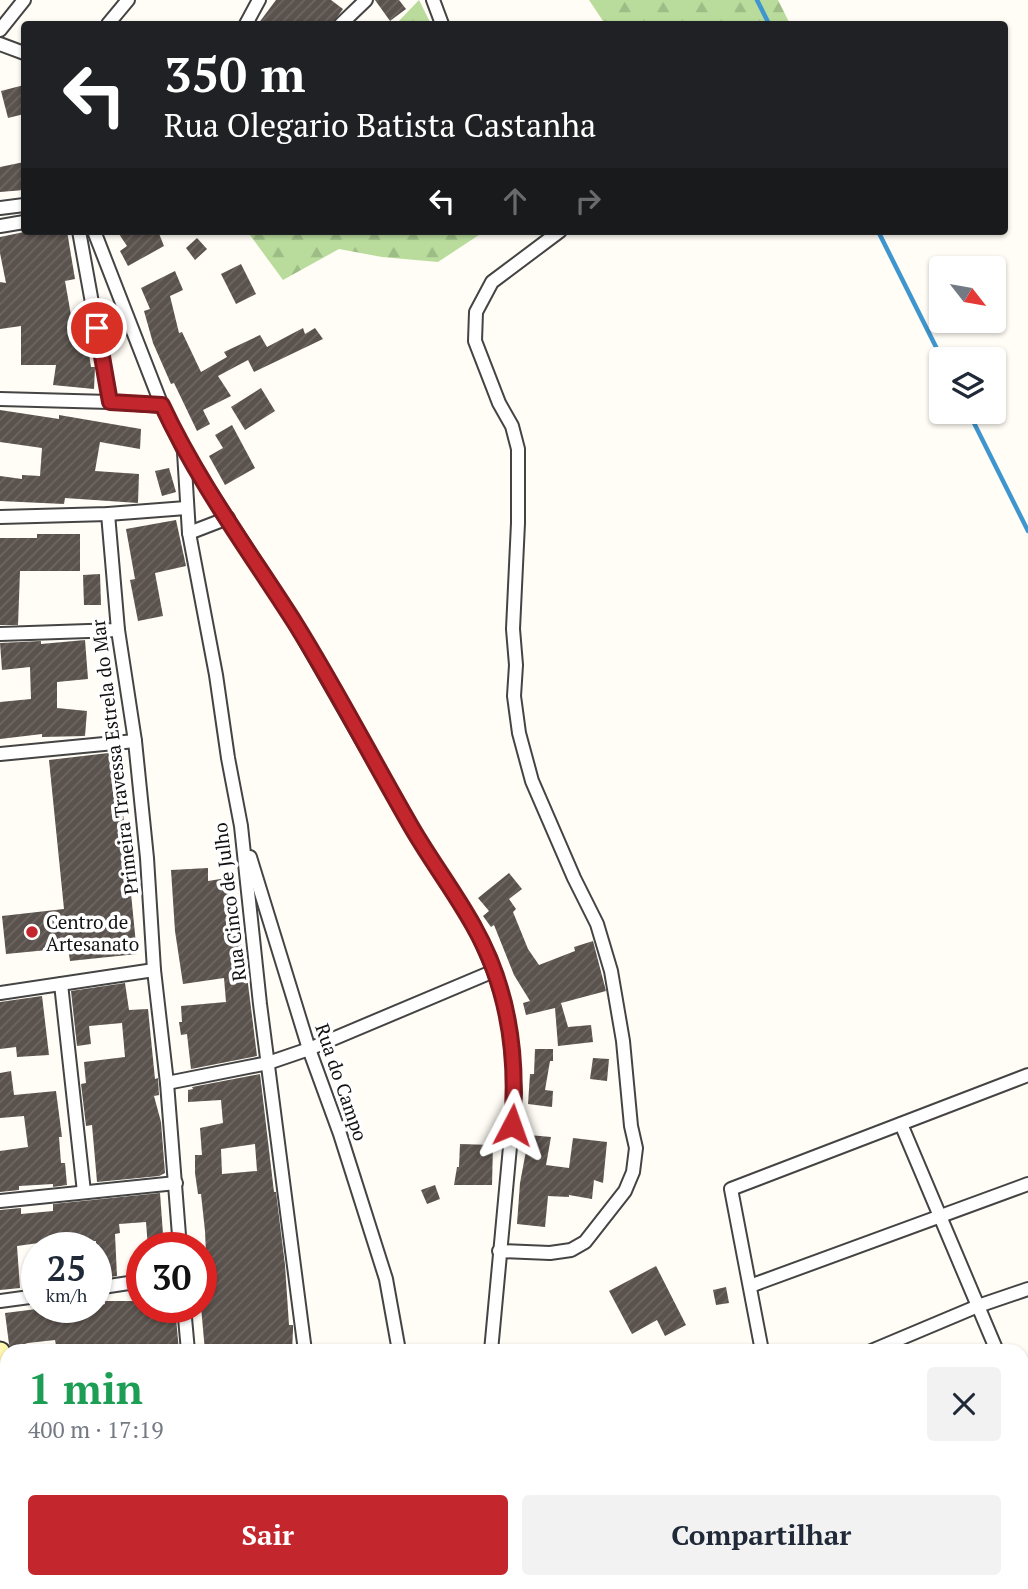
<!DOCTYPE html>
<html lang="pt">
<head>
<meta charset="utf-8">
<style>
  :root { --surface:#fff; --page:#f2f2f3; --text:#1f2937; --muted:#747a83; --accent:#c4262e }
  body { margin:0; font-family:"PT Serif",serif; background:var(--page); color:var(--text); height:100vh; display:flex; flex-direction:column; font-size:26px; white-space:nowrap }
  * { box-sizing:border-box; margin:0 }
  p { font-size:23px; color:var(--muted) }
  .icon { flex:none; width:38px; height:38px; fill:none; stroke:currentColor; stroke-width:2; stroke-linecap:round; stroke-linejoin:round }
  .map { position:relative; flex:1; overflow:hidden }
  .panel { position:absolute; left:0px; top:1344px; width:1029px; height:245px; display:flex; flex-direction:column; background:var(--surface); border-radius:21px 21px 0 0; box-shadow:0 2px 5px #0004 }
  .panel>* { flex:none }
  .top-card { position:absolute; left:21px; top:21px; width:987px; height:214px; border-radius:7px; box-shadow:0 2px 5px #0004; background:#202124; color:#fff; overflow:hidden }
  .needle { width:46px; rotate:121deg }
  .fabs { position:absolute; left:929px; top:256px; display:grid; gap:14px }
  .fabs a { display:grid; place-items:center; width:77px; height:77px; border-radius:7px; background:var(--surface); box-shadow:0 2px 5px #0004; font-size:35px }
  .speed { position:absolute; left:21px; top:1232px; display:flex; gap:14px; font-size:35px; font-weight:700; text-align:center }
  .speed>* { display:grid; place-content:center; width:91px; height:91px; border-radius:50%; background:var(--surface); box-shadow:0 2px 5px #0004; line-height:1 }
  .speed small { font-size:18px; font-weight:400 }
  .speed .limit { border:10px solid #d22; background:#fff; color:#111 }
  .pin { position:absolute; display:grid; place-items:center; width:60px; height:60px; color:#fff; margin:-30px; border:4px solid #fff; border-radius:50%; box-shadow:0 2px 7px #0007 }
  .me { position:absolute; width:77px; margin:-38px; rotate:4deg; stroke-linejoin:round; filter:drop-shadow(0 0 5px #0008) }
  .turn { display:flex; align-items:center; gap:24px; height:147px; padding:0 28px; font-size:32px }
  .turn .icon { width:91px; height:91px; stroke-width:2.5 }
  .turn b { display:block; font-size:49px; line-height:60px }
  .lanes { display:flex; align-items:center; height:66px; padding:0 28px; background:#0003; justify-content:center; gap:35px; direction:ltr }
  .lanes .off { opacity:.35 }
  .round { display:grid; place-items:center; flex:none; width:74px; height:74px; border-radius:7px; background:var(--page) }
  .head { display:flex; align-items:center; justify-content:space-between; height:119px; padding:0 28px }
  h1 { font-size:42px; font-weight:600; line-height:52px; color:#1e9e55 }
  .primary-button { display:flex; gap:14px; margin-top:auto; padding:14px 28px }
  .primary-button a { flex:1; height:80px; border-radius:7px; background:var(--accent); color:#fff; font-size:28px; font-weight:600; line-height:80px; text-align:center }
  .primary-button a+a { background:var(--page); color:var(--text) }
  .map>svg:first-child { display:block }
  .forest { fill:url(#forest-firs) }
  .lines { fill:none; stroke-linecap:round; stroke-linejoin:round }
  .stream { stroke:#3f96cf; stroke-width:4.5 }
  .building { fill:url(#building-hatch); fill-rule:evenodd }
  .street-casing { stroke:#444; stroke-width:16 }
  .secondary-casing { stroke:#333; stroke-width:23 }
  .street { stroke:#fff; stroke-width:12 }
  .secondary { stroke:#fff6b0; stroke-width:19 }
  .route-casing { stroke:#7f191e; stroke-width:18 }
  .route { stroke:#c4262e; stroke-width:12 }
  .poi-dot { fill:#c4262e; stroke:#fff; stroke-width:2.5 }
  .labels { text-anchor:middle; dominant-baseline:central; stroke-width:7; stroke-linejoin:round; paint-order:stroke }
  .street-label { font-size:19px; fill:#111; stroke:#fff }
  .poi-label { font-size:19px; fill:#111; stroke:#fff; text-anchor:start }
</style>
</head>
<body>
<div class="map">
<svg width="1028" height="1589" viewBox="0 0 1028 1589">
  <defs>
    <pattern id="forest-firs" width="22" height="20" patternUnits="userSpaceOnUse" patternTransform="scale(1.75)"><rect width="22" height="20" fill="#b9dc9c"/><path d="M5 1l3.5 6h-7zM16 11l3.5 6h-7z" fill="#9ebc85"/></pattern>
    <pattern id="building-hatch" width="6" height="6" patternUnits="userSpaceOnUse" patternTransform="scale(1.75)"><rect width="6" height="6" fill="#5a524d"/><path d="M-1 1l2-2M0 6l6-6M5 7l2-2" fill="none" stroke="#6d6662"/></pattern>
  </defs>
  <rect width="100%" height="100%" fill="#fffdf5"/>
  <g class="forest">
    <path d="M419 0 431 24H396Z"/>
    <path d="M589 0H778L790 24H605Z"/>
    <path d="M247 231H485L438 262 382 257 339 249 283 280Z"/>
  </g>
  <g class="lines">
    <g class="stream">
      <path d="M757 0 769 24"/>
      <path d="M878 231 942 359"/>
      <path d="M968 411 1028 531"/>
    </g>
  </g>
  <g class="building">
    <path d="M276 0H331L343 9 332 24H258Z"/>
    <path d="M375 0H399L406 9 390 21Z"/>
    <path d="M24 85V114L8 118 1 91Z"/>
    <path d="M24 162V190L0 192V167Z"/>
    <path d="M29 231H67L75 279 65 281 72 321 80 319 83 341H87L91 367H95L94 389 53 385 56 365H21V326L0 329V282L6 283 0 253V237Z"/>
    <path d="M117 231H158L164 246 128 266 120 251 127 246Z"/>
    <path d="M197 238 207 249 195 260 186 248Z"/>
    <path d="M241 264 256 294 236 304 221 274Z"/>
    <path d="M175 271 183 290 170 296 179 333 182 332 201 372 227 357 224 352 260 335 267 347 303 328 305 334 315 328 323 339 254 372 248 360 218 376 231 396 203 410 210 424 197 431 174 383 171 384 153 343 144 311 150 309 141 288Z"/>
    <path d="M261 388 275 411 245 430 231 407Z"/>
    <path d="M0 410 59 419V415L141 429 140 449 100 442 95 471 139 474 138 503 65 498 64 504 0 501V476L22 479V475L40 476 42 448 0 442Z"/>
    <path d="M232 425 255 468 225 485 209 456 223 448 215 435Z"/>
    <path d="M169 468 176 492 162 496 155 471Z"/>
    <path d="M176 520 186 566 155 573 163 616 138 621 130 580 135 579 126 529Z"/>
    <path d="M37 534H80V571H20L18 625H0V538H37Z"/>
    <path d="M100 574 101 605H84L83 575Z"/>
    <path d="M85 640 88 679 57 682V708L87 711 85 736 42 737V734L0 739V702L31 699 30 667 2 670 0 643 41 641V644Z"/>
    <path d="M117 752 137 954 70 961 68 948 6 954 2 916 64 909 49 760Z"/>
    <path d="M208 868V881L233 877 234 913H236L243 960H245L257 1056 191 1069 187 1034 181 1035 179 1022H182L181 1006 226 1002 224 978 183 984 175 931 171 870Z"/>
    <path d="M509 873 522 889 509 899 516 909 513 912 528 949 539 965 575 951 574 947 593 941 606 991 561 1003 568 1027 591 1025 593 1042 558 1046 555 1008 526 1015 523 1003 530 1001 514 975 494 925 491 927 483 916 489 911 478 898Z"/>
    <path d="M125 983 129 1010 148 1009 155 1079 158 1078 159 1095 154 1096 161 1122 165 1173 159 1176 97 1182 92 1125 86 1126 81 1084 86 1083 84 1062 125 1057 122 1023 89 1026 91 1044 77 1046 71 991Z"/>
    <path d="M42 996 49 1055 17 1057 16 1047 0 1049V1002Z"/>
    <path d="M535 1049H553V1061H550L545 1090 553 1091 552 1107 528 1104 530 1074H534Z"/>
    <path d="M593 1058 609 1059 607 1081 590 1079Z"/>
    <path d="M11 1071 14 1095 56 1091 62 1137H59L61 1163H65L67 1185 53 1187V1184L19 1186V1190L0 1192V1151L28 1147 24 1116 0 1118V1073Z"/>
    <path d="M260 1074 274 1192H276L285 1265 289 1325H293V1330L292 1351H205L201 1307V1255L206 1254 205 1231 201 1194H198L195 1173V1155H202L200 1128 223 1123 221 1100 188 1102V1090L193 1089 192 1087ZM255 1144 257 1171 222 1174 221 1149Z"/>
    <path d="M529 1135 551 1137 546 1165 569 1168 573 1138 607 1142 603 1183 594 1180 592 1199 569 1195V1197L548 1196 545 1227 517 1224 520 1183Z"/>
    <path d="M460 1144 493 1145 492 1185H454L457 1167H459Z"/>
    <path d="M435 1185 440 1199 427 1204 421 1190Z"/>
    <path d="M160 1193 164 1248H148L146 1222 119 1224 120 1233 115 1234 117 1276 96 1279V1241L46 1242 17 1246 20 1288 0 1290V1210L21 1208V1214L53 1211V1204Z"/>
    <path d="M656 1266 686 1325 665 1336 657 1320 632 1334 609 1291Z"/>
    <path d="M726 1287 729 1303 716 1305 713 1290Z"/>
    <path d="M105 1301H142V1307H175L179 1351H57L55 1340 28 1343 21 1345 22 1351H12L9 1344 5 1313 53 1307 58 1309 78 1307V1311L96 1307 105 1304Z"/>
  </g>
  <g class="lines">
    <g class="street-casing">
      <g id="street">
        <path d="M433 0 442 24"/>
        <path d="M108 24 128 0"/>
        <path d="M246 24 259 0"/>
        <path d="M341 24 366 0"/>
        <path d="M0 30 24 0"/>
        <path d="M0 44 24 53"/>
        <path d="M0 208 24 205"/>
        <path d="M0 226 24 222"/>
        <path d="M79 231 110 402"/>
        <path d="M94 231 162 406 184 451 296 625 413 830 474 925 494 971 505 1006 510 1034 515 1093 491 1351"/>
        <path d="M0 399 110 402 162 406"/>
        <path d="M184 452 189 533 216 675 228 758 241 826 260 1004 305 1351"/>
        <path d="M108 514 118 630 135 741 147 858 154 970 167 1083 180 1248"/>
        <path d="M0 517 108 514 186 508"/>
        <path d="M189 533 228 518"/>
        <path d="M0 634 118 630"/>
        <path d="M0 754 135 741"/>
        <path d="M250 857 309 1049 340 1134 386 1279 399 1351"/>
        <path d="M61 984 84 1192"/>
        <path d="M0 993 154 970"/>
        <path d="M167 1083 268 1063 309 1049 494 971"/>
        <path d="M901 1124 997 1351"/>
        <path d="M0 1201 176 1183"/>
        <path d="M499 1251 550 1253 571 1250 585 1242 625 1191 633 1172 636 1148 631 1126 623 1041 611 971 597 924 574 878 532 781 519 733 514 696 516 665 513 629 518 523V449L512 426 499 403 475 341 476 312 492 282 560 231"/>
        <path d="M750 1286 1028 1184"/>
        <path d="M96 1288 142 1281"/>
        <path d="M0 1301 37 1296"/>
        <path d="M184 1307 188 1351"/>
        <path d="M762 1351 731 1189 1028 1075"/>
        <path d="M871 1351 978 1306 1028 1289"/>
        <path d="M1022 1399 1028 1397"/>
        <path d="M1022 1415 1028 1436"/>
        <path d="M1022 1490 1028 1488"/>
        <path d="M0 1494 7 1493"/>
        <path d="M337 1582 338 1589"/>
        <path d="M575 1582 576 1589"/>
        <path d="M136 1589 205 1583"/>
        <path d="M479 1589V1582"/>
        <path d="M754 1589 773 1582"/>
      </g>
    </g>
    <g class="secondary-casing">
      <g id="secondary">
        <path d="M0 1352 7 1416"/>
        <path d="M0 1528 7 1589"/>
        <path d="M25 1582V1589"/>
      </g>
    </g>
    <use href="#street" class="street"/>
    <use href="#secondary" class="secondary"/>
  </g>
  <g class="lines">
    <g class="route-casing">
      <path id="route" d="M97 328 110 402 162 405C198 482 249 551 295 623 335 687 370 755 408 821 428 857 453 889 473 925 508 986 518 1056 512 1125"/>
    </g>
    <use href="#route" class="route"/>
  </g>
  <circle class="poi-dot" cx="32" cy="932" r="7"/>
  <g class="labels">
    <g class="street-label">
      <text transform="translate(114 757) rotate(-97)">Primeira Travessa Estrela do Mar</text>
      <text transform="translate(229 902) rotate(-97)">Rua Cinco de Julho</text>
      <text transform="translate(342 1082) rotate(71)">Rua do Campo</text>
    </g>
    <g class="poi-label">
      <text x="46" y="921">Centro de<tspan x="46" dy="22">Artesanato</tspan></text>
    </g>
  </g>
</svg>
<div class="fabs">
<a><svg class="needle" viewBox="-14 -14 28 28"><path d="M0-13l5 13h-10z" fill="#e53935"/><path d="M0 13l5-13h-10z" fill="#747a83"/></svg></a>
<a><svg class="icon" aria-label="layers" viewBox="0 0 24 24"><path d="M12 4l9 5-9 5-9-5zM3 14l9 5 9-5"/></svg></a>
</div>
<div class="speed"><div>25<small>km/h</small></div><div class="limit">30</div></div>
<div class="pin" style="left:97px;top:328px;background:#d93025"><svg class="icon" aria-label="arrive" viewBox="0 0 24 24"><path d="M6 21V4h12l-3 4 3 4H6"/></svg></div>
<svg class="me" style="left:512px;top:1125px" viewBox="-20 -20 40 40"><path d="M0-17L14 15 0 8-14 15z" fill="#c4262e" stroke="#fff" stroke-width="4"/></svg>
<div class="top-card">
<div class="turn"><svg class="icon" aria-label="left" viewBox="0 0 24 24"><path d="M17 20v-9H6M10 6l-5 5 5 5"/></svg><div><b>350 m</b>Rua Olegario Batista Castanha</div></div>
<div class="lanes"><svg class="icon" aria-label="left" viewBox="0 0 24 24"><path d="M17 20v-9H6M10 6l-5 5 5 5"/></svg><svg class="icon off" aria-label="ahead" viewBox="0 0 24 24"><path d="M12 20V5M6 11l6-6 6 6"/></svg><svg class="icon off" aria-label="right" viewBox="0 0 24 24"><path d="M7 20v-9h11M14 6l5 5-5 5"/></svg></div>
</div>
<section class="panel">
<div class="head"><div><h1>1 min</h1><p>400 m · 17:19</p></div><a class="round"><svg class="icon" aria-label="close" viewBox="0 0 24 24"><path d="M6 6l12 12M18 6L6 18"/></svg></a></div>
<div class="primary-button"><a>Sair</a><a>Compartilhar</a></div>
</section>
</div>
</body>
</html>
